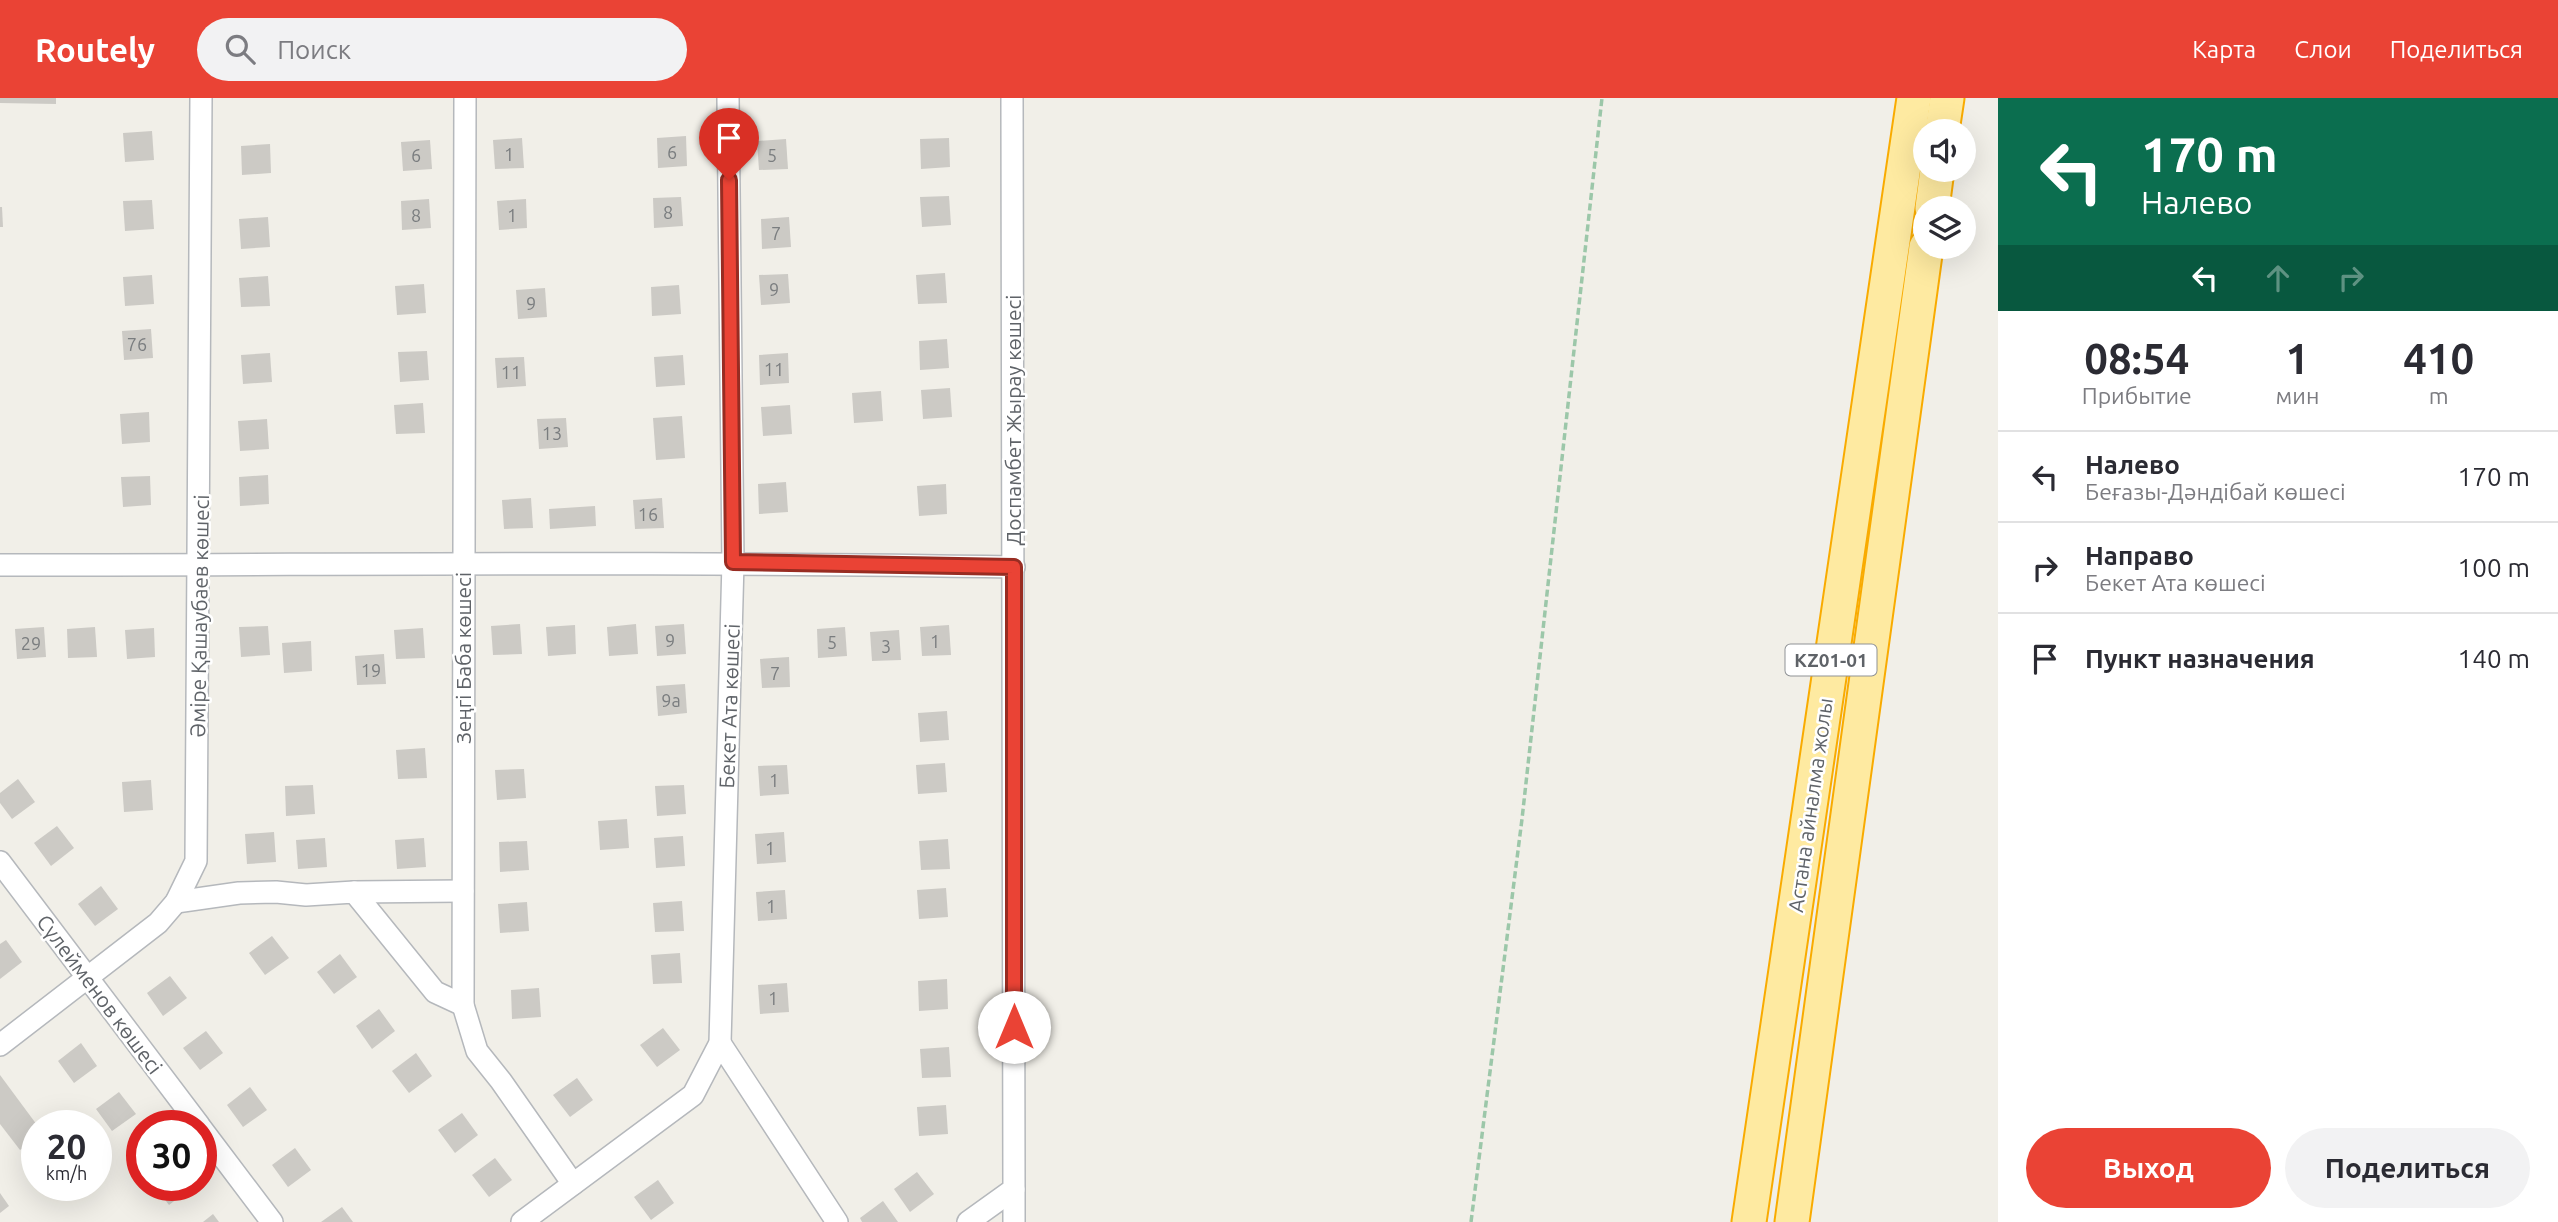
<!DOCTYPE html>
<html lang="ru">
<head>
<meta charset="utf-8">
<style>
  :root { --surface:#fff; --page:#f2f2f3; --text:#2b2b33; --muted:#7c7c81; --line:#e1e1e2; --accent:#ea4335 }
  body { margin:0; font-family:Ubuntu,sans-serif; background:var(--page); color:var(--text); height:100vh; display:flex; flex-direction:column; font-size:26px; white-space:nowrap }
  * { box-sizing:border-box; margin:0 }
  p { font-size:23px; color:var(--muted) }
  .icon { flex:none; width:38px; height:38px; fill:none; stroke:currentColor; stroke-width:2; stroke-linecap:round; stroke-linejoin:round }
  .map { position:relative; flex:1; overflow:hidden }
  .panel { display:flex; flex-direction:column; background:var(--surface); width:560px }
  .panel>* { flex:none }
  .hud { background:#0b6e4f; color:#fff; overflow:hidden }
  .fabs { position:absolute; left:1913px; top:21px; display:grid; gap:14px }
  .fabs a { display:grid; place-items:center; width:63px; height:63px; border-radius:50%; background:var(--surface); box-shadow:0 7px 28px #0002; font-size:35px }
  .speed { position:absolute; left:21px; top:1012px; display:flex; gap:14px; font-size:35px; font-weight:700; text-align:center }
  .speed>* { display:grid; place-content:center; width:91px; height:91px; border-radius:50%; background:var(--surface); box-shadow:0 7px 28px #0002; line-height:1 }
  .speed small { font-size:18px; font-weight:400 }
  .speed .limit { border:10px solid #d22; background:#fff; color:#111 }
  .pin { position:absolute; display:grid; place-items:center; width:60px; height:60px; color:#fff; margin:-72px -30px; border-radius:50% 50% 50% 0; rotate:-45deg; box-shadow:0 0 7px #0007 }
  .pin .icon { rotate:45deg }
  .me { position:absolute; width:77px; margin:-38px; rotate:0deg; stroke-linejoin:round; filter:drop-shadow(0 0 5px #0008) }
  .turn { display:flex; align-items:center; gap:24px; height:147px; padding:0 28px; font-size:32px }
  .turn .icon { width:91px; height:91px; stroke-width:2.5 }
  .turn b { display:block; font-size:49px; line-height:60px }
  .lanes { display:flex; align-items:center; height:66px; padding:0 28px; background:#0003; justify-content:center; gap:35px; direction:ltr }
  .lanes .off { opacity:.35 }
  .eta { display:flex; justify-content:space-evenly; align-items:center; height:119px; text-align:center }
  .eta b { font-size:42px; font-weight:700; line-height:49px }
  .action { display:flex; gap:14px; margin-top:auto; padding:14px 28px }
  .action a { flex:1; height:80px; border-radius:42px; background:var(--accent); color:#fff; font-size:28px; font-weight:700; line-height:80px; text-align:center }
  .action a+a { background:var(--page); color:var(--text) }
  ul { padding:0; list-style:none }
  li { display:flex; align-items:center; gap:21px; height:91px; padding:0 28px; border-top:2px solid var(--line) }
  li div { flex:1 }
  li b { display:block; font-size:26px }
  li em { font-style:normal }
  header { display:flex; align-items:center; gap:42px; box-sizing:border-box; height:98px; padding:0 35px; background:var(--accent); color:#fff }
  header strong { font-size:33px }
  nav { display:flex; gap:38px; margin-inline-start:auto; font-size:24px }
  .search { width:490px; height:63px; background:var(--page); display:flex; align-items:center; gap:18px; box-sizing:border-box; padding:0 24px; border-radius:38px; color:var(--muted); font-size:26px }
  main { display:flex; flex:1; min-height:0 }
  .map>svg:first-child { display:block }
  .building { fill:#cccac5 }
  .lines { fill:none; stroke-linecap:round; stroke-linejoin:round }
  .minor-casing { stroke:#b5b8bc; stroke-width:24 }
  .trunk-casing { stroke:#f9ab00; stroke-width:37 }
  .path { stroke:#9cc7a9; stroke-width:3.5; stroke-dasharray:7 3.5; stroke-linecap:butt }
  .minor { stroke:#fff; stroke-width:21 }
  .trunk { stroke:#feeaa1; stroke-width:33 }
  .route-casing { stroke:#982c22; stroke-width:18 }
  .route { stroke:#ea4335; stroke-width:12 }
  .labels { text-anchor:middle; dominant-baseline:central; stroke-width:5; stroke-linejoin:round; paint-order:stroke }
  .number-label { font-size:18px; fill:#7a7d7f }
  .shield { fill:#fff; stroke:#8f9295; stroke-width:2 }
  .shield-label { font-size:19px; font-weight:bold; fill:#5f6368 }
  .street-label { font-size:21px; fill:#5f6368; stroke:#fff }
</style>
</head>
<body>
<header>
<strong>Routely</strong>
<div class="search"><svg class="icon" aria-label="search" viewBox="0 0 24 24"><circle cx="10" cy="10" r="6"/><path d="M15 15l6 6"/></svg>Поиск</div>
<nav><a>Карта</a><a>Слои</a><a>Поделиться</a></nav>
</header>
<main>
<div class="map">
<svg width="1998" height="1124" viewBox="0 0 1998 1124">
  <rect width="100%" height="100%" fill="#f1efe8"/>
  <g class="building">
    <path d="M0 0H56V6L0 5Z"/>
    <path d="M152 33 154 62 125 64 123 35Z"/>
    <path d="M686 38 687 68 658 70 657 40Z"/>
    <path d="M522 40 524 70 495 71 493 42Z"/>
    <path d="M949 40 950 69 921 71 920 41Z"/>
    <path d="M786 41 788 71 759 72 757 43Z"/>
    <path d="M430 42 432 71 403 73 401 44Z"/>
    <path d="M270 46 271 75 242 77 241 48Z"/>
    <path d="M949 98 951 127 922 129 920 99Z"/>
    <path d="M681 99 683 128 654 130 653 100Z"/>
    <path d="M429 101 431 130 402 132 401 103Z"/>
    <path d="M526 101 527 130 499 132 497 103Z"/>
    <path d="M152 102 154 131 125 133 123 103Z"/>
    <path d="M0 109H2L3 129H0Z"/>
    <path d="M268 119 270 149 241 151 239 121Z"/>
    <path d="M789 119 791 149 762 151 761 121Z"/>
    <path d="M945 175 947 205 918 206 916 177Z"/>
    <path d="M788 176 790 205 761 207 759 177Z"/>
    <path d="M152 177 154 206 125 208 123 179Z"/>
    <path d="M268 178 270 208 241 209 239 180Z"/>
    <path d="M424 186 426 215 397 217 395 188Z"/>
    <path d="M679 187 681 216 652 218 651 189Z"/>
    <path d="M545 190 547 219 518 221 516 192Z"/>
    <path d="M151 231 153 260 124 262 122 233Z"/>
    <path d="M947 241 949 270 920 272 919 243Z"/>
    <path d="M427 253 429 282 400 284 398 254Z"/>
    <path d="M270 255 272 284 243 286 241 257Z"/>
    <path d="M788 255 789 285 760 287 759 257Z"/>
    <path d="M683 257 685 287 656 289 654 259Z"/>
    <path d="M524 259 526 288 497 290 495 260Z"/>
    <path d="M950 290 952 319 923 321 921 292Z"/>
    <path d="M881 293 883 323 854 325 852 295Z"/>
    <path d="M423 305 425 335 396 336 394 307Z"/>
    <path d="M790 307 792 336 763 338 761 309Z"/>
    <path d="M149 314 150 344 122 346 120 316Z"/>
    <path d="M682 318 685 360 656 362 653 320Z"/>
    <path d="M566 320 568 349 539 351 537 321Z"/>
    <path d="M267 321 269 351 240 353 238 323Z"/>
    <path d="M268 377 269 406 240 408 239 379Z"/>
    <path d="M150 378 151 407 123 409 121 379Z"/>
    <path d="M786 384 788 414 759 416 758 386Z"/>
    <path d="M946 386 947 416 919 418 917 388Z"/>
    <path d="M531 400 533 430 504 431 502 402Z"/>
    <path d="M662 400 664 430 635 431 633 402Z"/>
    <path d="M595 408 596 428 550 431 549 411Z"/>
    <path d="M520 526 522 556 493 557 491 528Z"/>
    <path d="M636 526 638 556 609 558 607 529Z"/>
    <path d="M684 526 686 556 657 558 655 528Z"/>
    <path d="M575 527 576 556 548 558 546 529Z"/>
    <path d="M949 527 951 557 922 558 920 529Z"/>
    <path d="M268 528 270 557 241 559 239 529Z"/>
    <path d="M44 529 46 559 17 561 15 531Z"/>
    <path d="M95 529 97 559 68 560 67 531Z"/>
    <path d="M845 529 847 558 818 560 817 531Z"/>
    <path d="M154 530 155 559 127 561 125 532Z"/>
    <path d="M423 530 425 560 396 561 394 532Z"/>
    <path d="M899 532 901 562 872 563 870 534Z"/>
    <path d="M311 543 312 573 284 575 282 545Z"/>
    <path d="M384 556 386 586 357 587 355 558Z"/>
    <path d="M789 559 790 589 762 590 760 561Z"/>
    <path d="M685 586 687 615 658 618 656 588Z"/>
    <path d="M947 613 949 642 920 644 918 615Z"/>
    <path d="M425 650 427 680 398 681 396 652Z"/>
    <path d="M945 665 947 694 918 696 916 667Z"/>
    <path d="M787 667 789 696 760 698 758 668Z"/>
    <path d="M524 671 526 700 497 702 495 672Z"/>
    <path d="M18 681 35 704 12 721 0 705V695Z"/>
    <path d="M151 682 153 712 124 714 122 684Z"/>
    <path d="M313 687 315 716 286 718 285 688Z"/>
    <path d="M684 687 686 716 657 718 655 688Z"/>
    <path d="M627 721 629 750 600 752 598 723Z"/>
    <path d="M57 728 74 750 51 768 34 745Z"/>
    <path d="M274 734 276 764 247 766 245 736Z"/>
    <path d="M784 734 786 764 757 766 755 736Z"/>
    <path d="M683 738 685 768 656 770 654 740Z"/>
    <path d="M325 740 327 769 298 771 296 742Z"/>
    <path d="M424 740 426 769 397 771 395 742Z"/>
    <path d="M948 741 950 771 921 772 919 743Z"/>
    <path d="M527 743 529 772 500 774 499 744Z"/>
    <path d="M101 788 118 811 95 828 78 806Z"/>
    <path d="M946 790 948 819 919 821 917 792Z"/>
    <path d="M785 792 787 821 758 823 756 794Z"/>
    <path d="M682 803 684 833 655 834 653 805Z"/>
    <path d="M527 804 529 833 500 835 498 806Z"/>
    <path d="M272 838 289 860 265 877 249 855Z"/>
    <path d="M6 842 22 864 0 881V846Z"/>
    <path d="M680 855 682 885 653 886 651 857Z"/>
    <path d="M340 856 357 879 334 896 317 874Z"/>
    <path d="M170 878 187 900 163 918 147 895Z"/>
    <path d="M947 881 948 911 919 913 918 883Z"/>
    <path d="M787 885 789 914 760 916 758 887Z"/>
    <path d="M539 890 541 919 512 921 511 892Z"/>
    <path d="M379 911 395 933 372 951 356 928Z"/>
    <path d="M663 930 680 952 657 969 640 947Z"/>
    <path d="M206 933 223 955 200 972 183 950Z"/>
    <path d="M81 945 97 968 74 985 58 963Z"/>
    <path d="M949 949 951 979 922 980 920 951Z"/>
    <path d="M416 955 432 978 409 995 392 973Z"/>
    <path d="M0 977 37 1027V1040L20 1052 0 1026Z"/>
    <path d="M577 980 593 1002 570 1019 553 997Z"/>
    <path d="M250 989 267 1012 243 1029 227 1007Z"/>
    <path d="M119 994 136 1016 112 1033 96 1011Z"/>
    <path d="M946 1007 948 1036 919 1038 917 1009Z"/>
    <path d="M462 1015 478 1037 455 1055 438 1032Z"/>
    <path d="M295 1050 311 1072 288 1089 272 1067Z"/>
    <path d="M495 1060 512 1082 489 1099 472 1077Z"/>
    <path d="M917 1074 934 1096 910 1114 894 1091Z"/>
    <path d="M658 1082 674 1105 651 1122 634 1099Z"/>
    <path d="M154 1087H190L192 1089 169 1107Z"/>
    <path d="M0 1095 9 1108 0 1115Z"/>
    <path d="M883 1103 898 1124H862L860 1120Z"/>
    <path d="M342 1109 353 1124H321Z"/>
    <path d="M213 1116 219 1124H203Z"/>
  </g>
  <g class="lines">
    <g class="minor-casing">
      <g id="minor">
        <path d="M465 0 463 907 477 953 501 983 573 1086"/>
        <path d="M0 467C338 467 676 463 1014 469"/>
        <path d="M0 764 199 1027"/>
        <path d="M354 794 463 793"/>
        <path d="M176 804 239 795 276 794 306 797 354 794 435 894 463 907"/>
        <path d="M720 945 837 1124"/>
        <path d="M0 947 158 825 176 804 196 763 201 0"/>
        <path d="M201 1030 272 1124"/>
        <path d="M522 1124 693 997 720 945 733 464 728 0"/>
        <path d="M968 1124 1014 1091 1012 0"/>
        <path d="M1014 1124V1091"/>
      </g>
    </g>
    <g class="trunk-casing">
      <g id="trunk">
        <path d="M1942 33 1947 0"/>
        <path d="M1932 110 1937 72"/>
        <path d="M1749 1124 1914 0"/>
        <path d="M1792 1124 1926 149"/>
      </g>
    </g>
    <path class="path" d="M1471 1124 1522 721 1602 0"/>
    <use href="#minor" class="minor"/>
    <use href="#trunk" class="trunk"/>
  </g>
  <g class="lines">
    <g class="route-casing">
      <path id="route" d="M729 82 733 464 1014 469V929"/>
    </g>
    <use href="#route" class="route"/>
  </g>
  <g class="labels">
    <g class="number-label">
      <text x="672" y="54">6</text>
      <text x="509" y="56">1</text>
      <text x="416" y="57">6</text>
      <text x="772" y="57">5</text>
      <text x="668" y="114">8</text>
      <text x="416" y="117">8</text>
      <text x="512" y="117">1</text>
      <text x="776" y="135">7</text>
      <text x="774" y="191">9</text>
      <text x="531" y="205">9</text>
      <text x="137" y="246">76</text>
      <text x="774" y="271">11</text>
      <text x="511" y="274">11</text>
      <text x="552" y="335">13</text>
      <text x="648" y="416">16</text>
      <text x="670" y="542">9</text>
      <text x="935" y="543">1</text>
      <text x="832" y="544">5</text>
      <text x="31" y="545">29</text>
      <text x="886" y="548">3</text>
      <text x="371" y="572">19</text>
      <text x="775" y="575">7</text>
      <text x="671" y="602">9а</text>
      <text x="774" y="682">1</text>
      <text x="770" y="750">1</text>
      <text x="771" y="808">1</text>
      <text x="773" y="900">1</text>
    </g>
    <rect class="shield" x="1785.5" y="546.5" width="91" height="31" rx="5"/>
    <g class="shield-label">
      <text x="1831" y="562">KZ01-01</text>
    </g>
    <g class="street-label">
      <text transform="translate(1013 322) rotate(-90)">Доспамбет Жырау көшесі</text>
      <text transform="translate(199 518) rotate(-89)">Әміре Қашаубаев көшесі</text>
      <text transform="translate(463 560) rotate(-90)">Зеңгі Баба көшесі</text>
      <text transform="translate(729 608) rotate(-88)">Бекет Ата көшесі</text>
      <text transform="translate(1810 707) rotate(-82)">Астана айналма жолы</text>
      <text transform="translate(100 896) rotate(53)">Сүлейменов көшесі</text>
    </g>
  </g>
</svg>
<div class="fabs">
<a><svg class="icon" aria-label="sound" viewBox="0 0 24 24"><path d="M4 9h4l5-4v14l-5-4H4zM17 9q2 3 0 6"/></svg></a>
<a><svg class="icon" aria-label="layers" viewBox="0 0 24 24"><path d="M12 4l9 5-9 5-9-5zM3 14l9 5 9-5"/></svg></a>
</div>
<div class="speed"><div>20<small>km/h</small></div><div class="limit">30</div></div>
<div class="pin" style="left:729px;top:82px;background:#d93025"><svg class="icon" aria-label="arrive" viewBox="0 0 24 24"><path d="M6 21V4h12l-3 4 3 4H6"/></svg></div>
<svg class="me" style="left:1014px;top:929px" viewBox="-20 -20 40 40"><circle r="19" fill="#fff"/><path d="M0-13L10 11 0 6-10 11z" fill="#ea4335"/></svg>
</div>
<section class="panel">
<div class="hud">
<div class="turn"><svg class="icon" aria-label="left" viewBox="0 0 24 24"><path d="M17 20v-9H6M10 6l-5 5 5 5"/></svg><div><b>170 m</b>Налево</div></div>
<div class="lanes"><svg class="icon" aria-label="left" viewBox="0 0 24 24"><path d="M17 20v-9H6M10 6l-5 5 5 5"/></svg><svg class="icon off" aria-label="ahead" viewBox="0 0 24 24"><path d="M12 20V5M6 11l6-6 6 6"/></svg><svg class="icon off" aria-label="right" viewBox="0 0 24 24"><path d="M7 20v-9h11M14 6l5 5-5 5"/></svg></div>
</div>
<div class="eta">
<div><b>08:54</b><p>Прибытие</p></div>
<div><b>1</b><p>мин</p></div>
<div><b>410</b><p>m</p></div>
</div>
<ul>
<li><svg class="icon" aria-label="left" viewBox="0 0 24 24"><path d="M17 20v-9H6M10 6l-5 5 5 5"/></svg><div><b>Налево</b><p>Беғазы-Дәндібай көшесі</p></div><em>170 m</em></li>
<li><svg class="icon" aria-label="right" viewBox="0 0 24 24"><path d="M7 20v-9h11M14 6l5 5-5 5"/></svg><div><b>Направо</b><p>Бекет Ата көшесі</p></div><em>100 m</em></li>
<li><svg class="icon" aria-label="arrive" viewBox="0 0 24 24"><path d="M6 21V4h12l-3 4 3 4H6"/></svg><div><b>Пункт назначения</b></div><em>140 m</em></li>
</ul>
<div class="action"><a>Выход</a><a>Поделиться</a></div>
</section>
</main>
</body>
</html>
